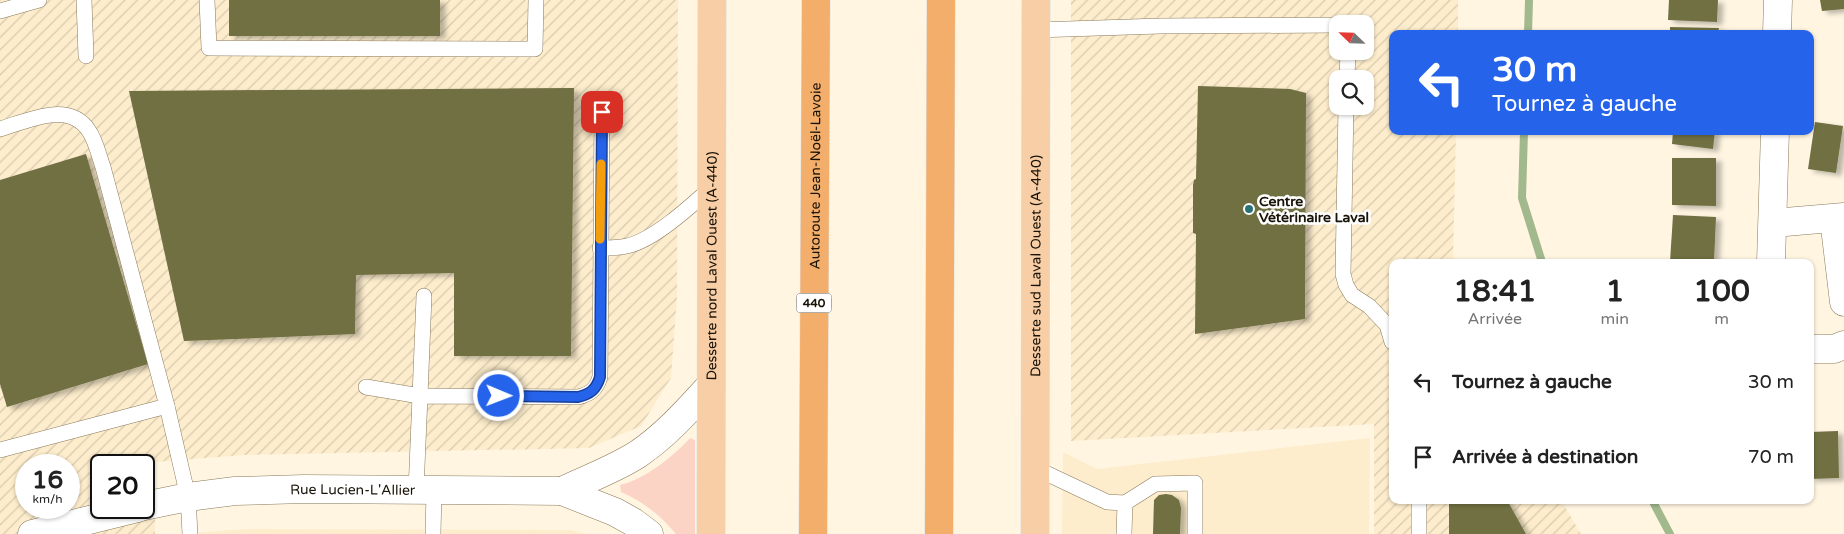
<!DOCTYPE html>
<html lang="fr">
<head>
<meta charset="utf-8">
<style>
  :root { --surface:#fff; --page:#f6f6f6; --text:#222; --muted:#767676 }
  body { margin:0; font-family:"Varela Round",sans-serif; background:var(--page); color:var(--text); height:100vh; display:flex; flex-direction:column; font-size:19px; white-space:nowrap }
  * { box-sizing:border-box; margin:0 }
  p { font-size:16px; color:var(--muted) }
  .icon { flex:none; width:28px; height:28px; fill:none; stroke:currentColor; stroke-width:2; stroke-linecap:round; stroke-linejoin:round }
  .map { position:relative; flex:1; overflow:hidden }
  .drawer { position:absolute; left:1389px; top:259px; width:425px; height:245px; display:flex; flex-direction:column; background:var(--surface); border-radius:10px; box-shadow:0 1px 4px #0004 }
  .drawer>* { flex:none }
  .banner { position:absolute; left:1389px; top:30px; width:425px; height:105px; border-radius:10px; box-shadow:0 1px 4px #0004; background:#2563eb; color:#fff; overflow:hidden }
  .needle { width:32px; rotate:293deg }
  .tools { position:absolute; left:1329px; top:15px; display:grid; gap:10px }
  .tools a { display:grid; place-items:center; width:45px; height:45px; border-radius:10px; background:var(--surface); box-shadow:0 1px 4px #0004; font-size:25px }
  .speed { position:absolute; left:15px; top:454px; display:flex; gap:10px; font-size:25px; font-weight:700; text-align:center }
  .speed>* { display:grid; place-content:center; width:65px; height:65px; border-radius:50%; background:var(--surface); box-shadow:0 1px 4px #0004; line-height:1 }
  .speed small { font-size:12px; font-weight:400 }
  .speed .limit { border:2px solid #111; border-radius:8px; background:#fff; color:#111 }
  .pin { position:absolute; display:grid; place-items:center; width:42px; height:42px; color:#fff; margin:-21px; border-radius:10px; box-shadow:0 2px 8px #0006 }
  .me { position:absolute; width:55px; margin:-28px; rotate:91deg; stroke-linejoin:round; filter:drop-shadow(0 0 4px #0008) }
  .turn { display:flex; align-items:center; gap:18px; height:105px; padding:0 20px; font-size:22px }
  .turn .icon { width:65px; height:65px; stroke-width:2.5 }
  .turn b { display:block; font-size:35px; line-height:42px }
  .eta { display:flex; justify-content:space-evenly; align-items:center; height:85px; text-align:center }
  .eta b { font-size:30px; font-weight:700; line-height:35px }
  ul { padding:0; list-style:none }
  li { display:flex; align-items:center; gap:15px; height:75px; padding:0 20px }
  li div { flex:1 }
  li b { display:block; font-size:19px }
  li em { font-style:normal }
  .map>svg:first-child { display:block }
  .built { fill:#fdedcc }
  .industrial { fill:url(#industrial-furrows); fill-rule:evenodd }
  .green { fill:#fcd4c6 }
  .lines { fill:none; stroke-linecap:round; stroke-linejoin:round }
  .stream { stroke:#a2b88d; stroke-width:8 }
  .building { fill:#6f6f42; filter:url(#shadow) }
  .lane-casing { stroke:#897a5b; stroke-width:16 }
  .street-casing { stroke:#897a5b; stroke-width:29 }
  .primary-casing { stroke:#dfdedc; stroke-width:29 }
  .highway-casing { stroke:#dfdedc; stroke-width:29 }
  .lane { stroke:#fff; stroke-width:15 }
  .street { stroke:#fff; stroke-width:28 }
  .primary { stroke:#f8cea6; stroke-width:28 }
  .highway { stroke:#f4ae6b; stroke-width:28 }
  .route-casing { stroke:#184099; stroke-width:12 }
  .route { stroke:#2563eb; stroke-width:9 }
  .slow { stroke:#f59e0b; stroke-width:9 }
  .poi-dot { fill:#297375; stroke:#fff; stroke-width:2 }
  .labels { text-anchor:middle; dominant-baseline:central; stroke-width:5; stroke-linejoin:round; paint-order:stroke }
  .shield { fill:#fff; stroke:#5e5a51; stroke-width:1 }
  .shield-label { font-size:12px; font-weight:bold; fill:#191307 }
  .street-label { font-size:14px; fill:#191307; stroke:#fff }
  .poi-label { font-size:14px; font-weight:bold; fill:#191307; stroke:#fff; text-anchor:start }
</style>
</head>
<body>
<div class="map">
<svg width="1844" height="534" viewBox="0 0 1844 534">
  <defs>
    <pattern id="industrial-furrows" width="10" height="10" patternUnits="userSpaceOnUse" patternTransform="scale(1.25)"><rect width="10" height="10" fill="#fdedcc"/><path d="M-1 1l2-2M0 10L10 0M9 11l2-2" fill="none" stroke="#d8caae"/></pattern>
    <filter id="shadow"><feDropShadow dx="5.5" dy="3" stdDeviation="2.5" flood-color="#0004"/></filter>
  </defs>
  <rect width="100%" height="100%" fill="#fff5e1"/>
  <g class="built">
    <path d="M1370 438 1369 534H1062L1063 452 1097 469Z"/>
    <path d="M245 529 570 530 586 534H179Z"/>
  </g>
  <g class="industrial">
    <path d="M0 0H678L677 297 671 378 641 426 589 448 244 455 155 462V534H0ZM26 465H69V508H26ZM101 465H144V508H101Z"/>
    <path d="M1071 0H1458V34H1392V131H1456L1453 262H1392V500H1561L1581 534H1374V424L1071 441ZM1338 24H1365V51H1338ZM1338 79H1365V106H1338Z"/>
  </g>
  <path class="green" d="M690 438 695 440V534H676C660 515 644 502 621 492L620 485C644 480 674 456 690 438Z"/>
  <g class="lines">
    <g class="stream">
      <path d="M1528 34 1529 0"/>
      <path d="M1524 131 1522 198 1542 262"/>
      <path d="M1652 500 1670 534"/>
    </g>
  </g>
  <g class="building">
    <rect x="229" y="0" width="211" height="36"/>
    <path d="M1669 0H1718L1717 22 1668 20Z"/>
    <path d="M1820 0H1844V9L1822 11Z"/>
    <path d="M1670 27 1719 28 1718 34H1670Z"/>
    <path d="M1198 86 1290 89 1306 93 1305 319 1195 334 1196 234 1193 233V185L1194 180 1196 179Z"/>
    <path d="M574 88 571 356H454V273L356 275 355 334 184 341 129 91Z"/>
    <path d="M1815 122 1843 126 1836 173 1808 169Z"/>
    <path d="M1673 131H1715L1713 149 1672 144Z"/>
    <path d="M86 154 148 364 7 407 0 384V180Z"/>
    <path d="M1672 158H1716V206L1672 205Z"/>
    <path d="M1673 215 1716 217 1714 262H1670Z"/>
    <path d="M1838 431 1839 478 1810 479V432Z"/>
    <path d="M1166 494 1172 495 1179 500 1181 508 1180 534H1153L1154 500 1159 495Z"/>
    <path d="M1449 500H1507L1526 534H1449Z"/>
  </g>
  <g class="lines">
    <g class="lane-casing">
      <g id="lane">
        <path d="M84 0 86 56"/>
        <path d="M207 0 209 48 535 49 536 0"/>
        <path d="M0 11 39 0"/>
        <path d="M1036 30 1160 26 1338 25"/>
        <path d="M1347 79 1348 51"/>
        <path d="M1346 106 1343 274 1346 285 1352 295 1369 306 1387 325 1392 342"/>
        <path d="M0 129C27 121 69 100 89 131 96 141 99 156 103 167L167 406"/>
        <path d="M600 248C609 248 618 248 627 246 654 240 691 206 712 187"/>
        <path d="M366 387 420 396 424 296"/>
        <path d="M0 450 167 406 188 497 190 534"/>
        <path d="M1035 468 1107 502 1125 503 1155 484 1195 483V534"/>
        <path d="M416 491 420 396 578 397C590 394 596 390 600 377L602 112"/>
        <path d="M1419 500V534"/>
        <path d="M433 534 434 491"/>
        <path d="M1124 534 1125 503"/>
      </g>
    </g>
    <g class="street-casing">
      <g id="street">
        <path d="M1777 34 1778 0"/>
        <path d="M1834 219 1844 302"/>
        <path d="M1773 223 1844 217"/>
        <path d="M1771 262 1775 131"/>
        <path d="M1810 349H1834L1844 345"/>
        <path d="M562 491C587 479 615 469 638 454 666 435 688 410 710 386"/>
        <path id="s1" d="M144 506 188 497 235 491 304 489 562 491 615 512 633 522 649 534"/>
        <path d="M32 534 138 508"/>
      </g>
    </g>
    <g class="primary-casing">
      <g id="primary">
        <path id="s2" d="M711 534 712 0"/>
        <path id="s3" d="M1035 534 1036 0"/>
      </g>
    </g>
    <g class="highway-casing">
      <g id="highway">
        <path id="s4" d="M813 534 816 0"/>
        <path d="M939 534 941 0"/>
      </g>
    </g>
    <use href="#lane" class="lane"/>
    <use href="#street" class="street"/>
    <use href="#primary" class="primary"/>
    <use href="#highway" class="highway"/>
  </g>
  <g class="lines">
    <g class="route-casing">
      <path id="route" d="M499 396 578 397C590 394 596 390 600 377L602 112"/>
    </g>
    <use href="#route" class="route"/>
    <path class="slow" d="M600 239 601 164"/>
  </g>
  <circle class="poi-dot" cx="1249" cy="209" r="5"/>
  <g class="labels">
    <rect class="shield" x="796.5" y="293.5" width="35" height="19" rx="4"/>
    <g class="shield-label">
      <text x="814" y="303">440</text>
    </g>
    <g class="street-label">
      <text stroke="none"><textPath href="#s4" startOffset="358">Autoroute Jean-Noël-Lavoie</textPath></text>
      <text stroke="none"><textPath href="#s2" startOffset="268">Desserte nord Laval Ouest (A-440)</textPath></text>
      <text stroke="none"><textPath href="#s3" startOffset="268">Desserte sud Laval Ouest (A-440)</textPath></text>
      <text stroke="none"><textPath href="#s1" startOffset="210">Rue Lucien-L'Allier</textPath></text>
    </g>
    <g class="poi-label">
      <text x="1259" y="201">Centre<tspan x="1259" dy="16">Vétérinaire Laval</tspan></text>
    </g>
  </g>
</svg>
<div class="tools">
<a><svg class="needle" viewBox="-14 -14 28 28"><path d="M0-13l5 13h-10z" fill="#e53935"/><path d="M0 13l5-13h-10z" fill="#767676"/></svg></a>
<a><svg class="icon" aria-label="search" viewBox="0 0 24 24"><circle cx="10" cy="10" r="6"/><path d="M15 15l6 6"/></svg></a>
</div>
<div class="speed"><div>16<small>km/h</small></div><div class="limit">20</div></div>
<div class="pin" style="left:602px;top:112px;background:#d93025"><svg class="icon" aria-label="arrive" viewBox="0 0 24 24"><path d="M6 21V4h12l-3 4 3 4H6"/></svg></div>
<svg class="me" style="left:499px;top:396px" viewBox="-20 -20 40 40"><circle r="17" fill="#2563eb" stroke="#fff" stroke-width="3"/><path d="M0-11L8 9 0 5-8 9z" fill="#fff"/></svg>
<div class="banner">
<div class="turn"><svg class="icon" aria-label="left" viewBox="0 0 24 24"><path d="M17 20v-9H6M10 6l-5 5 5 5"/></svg><div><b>30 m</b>Tournez à gauche</div></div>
</div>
<section class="drawer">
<div class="eta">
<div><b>18:41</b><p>Arrivée</p></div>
<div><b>1</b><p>min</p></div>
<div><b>100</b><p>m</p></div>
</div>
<ul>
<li><svg class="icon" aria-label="left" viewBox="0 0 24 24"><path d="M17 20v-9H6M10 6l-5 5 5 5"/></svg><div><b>Tournez à gauche</b></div><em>30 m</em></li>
<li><svg class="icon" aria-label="arrive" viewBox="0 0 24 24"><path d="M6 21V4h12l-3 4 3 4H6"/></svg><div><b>Arrivée à destination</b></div><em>70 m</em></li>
</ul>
</section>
</div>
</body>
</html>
